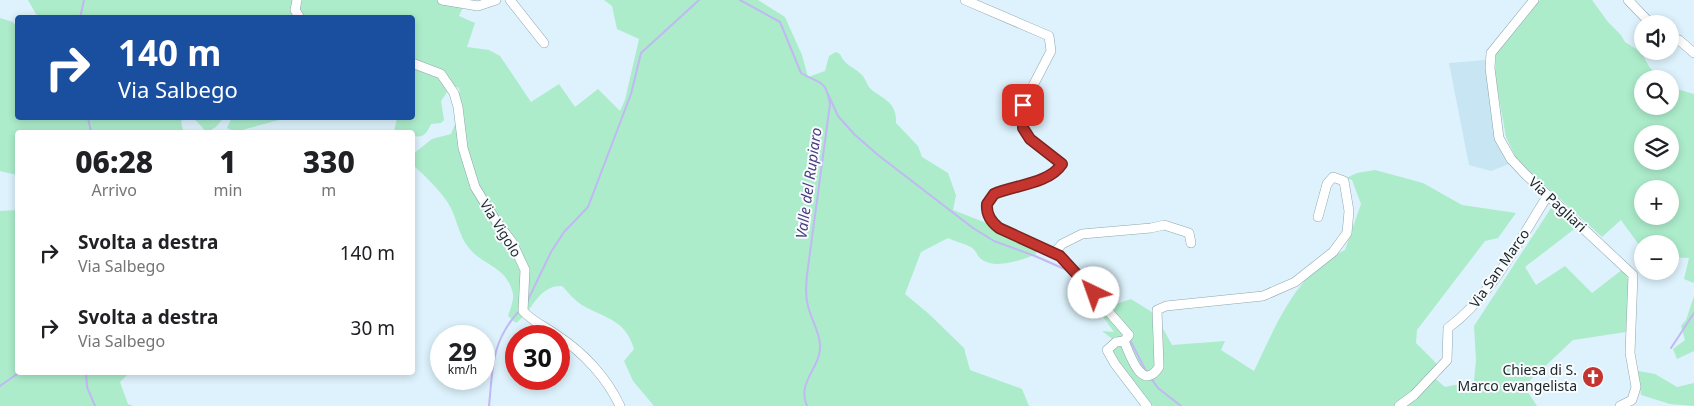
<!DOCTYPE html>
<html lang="it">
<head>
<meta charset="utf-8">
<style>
  :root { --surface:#fff; --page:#f6f6f6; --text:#202124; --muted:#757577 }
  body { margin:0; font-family:"Noto Sans",sans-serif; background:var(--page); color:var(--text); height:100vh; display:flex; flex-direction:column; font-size:19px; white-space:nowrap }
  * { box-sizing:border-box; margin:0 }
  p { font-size:16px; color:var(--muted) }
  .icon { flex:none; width:28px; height:28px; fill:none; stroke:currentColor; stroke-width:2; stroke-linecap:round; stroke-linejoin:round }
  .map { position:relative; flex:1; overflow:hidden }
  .side { position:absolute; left:15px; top:130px; width:400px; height:245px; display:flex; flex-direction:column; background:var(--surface); border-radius:5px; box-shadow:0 2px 8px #0003 }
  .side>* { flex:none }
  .hud { position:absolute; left:15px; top:15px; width:400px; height:105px; border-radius:5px; box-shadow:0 2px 8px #0003; background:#1a4fa0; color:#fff; overflow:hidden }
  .fabs { position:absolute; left:1634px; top:15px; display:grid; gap:10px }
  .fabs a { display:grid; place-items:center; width:45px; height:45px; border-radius:50%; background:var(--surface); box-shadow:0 2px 8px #0003; font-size:25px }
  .speed { position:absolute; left:430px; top:325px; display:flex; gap:10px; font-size:25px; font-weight:700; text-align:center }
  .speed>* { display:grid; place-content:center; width:65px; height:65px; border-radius:50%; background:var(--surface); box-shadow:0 2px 8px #0003; line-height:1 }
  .speed small { font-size:12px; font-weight:400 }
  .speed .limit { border:8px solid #d22; background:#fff; color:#111 }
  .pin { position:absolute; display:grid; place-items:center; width:42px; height:42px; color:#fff; margin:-21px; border-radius:10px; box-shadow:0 2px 8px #0006 }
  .me { position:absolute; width:55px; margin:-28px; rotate:318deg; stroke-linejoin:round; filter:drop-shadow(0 0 4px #0008) }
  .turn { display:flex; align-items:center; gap:18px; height:105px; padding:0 20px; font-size:22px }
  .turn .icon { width:65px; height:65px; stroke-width:2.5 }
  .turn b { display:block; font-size:35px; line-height:42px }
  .eta { display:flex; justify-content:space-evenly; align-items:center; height:85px; text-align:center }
  .eta b { font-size:30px; font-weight:800; line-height:35px }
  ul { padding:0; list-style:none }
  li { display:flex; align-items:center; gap:15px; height:75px; padding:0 20px }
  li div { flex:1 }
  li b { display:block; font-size:19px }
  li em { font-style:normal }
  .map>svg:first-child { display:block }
  .built { fill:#c8e5f3 }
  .green { fill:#aceccb; fill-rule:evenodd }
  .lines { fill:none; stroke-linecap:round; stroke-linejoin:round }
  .stream { stroke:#c1b8f4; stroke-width:2 }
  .minor-casing { stroke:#91a5ae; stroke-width:10 }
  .minor { stroke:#fff; stroke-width:9 }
  .route-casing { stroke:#7f221e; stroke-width:12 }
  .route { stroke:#c3352e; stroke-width:9 }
  .labels { text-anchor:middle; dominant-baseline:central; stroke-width:4; stroke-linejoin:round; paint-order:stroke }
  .street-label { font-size:14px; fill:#1c2427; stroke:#f8fcfe }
  .poi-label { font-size:14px; fill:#1c2427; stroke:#f8fcfe; text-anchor:end }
  .water-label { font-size:15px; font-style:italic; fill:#4a3a81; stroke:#f8fcfe }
</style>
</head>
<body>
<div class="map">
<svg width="1694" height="406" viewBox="0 0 1694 406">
  <rect width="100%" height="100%" fill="#ddf2fc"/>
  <path class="built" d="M1485 60 1491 112 1497 140 1509 164 1491 171 1469 165 1449 63Z"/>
  <g class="green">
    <path d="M28 0H466L459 16 475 23 467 47 489 50 500 56 531 102 559 84 575 107 598 89 620 111 625 100 639 39 617 29 612 6 604 0H758L785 17 802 55 808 77 825 71 829 56 836 52 840 54C845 66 853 66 862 75 866 79 867 87 873 91 886 100 897 104 896 123L918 146 922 157 948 173 956 195 953 210 1002 229 1019 231 1029 235 1037 246 1036 254C1022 260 995 270 981 259 977 256 976 250 971 247 963 243 956 242 948 238L921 252 905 294 929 314 964 348 970 370 1022 389 1029 406H654L633 381 624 361 634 349C625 319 606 319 582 305 574 300 568 292 562 286 538 285 533 311 516 323L508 316C510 310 514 300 513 294 507 266 483 266 469 248 458 235 457 217 448 203 440 190 424 175 413 165V154L432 139 451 134 458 117 456 108 451 101 460 91 458 87 449 89 441 101 444 120 441 123 431 124C427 132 425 138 414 136L412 132H394L397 118H412V18H41L36 14Z"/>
    <path d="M1540 0H1592L1608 22 1621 35 1625 42 1641 52 1650 68 1661 79H1642V106H1670V87L1694 94V283L1684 279 1689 258 1670 257V244H1642V249L1621 220 1602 237 1517 160 1506 137 1495 76 1496 54ZM1642 134H1670V161H1642ZM1642 189H1670V216H1642Z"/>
    <path d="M0 18 13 22 17 27 18 118H286L235 132 227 128 231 119 222 120 216 127 207 132C198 125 195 112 181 121L183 130 181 132H18L17 175 0 171Z"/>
    <path d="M1375 170 1423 183 1462 205 1516 213 1498 238 1485 241 1417 330 1416 343 1439 366 1431 375 1445 387 1474 381 1476 360 1474 326 1553 205 1577 227 1525 267 1536 285 1565 266 1592 293 1623 269 1631 285 1626 332 1573 340 1524 386 1537 406H1153L1111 354 1116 342 1102 331 1114 332 1098 310 1131 299 1155 314 1172 345 1225 341 1221 350 1254 371C1276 326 1296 272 1345 250L1361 204 1352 180 1346 178 1357 173Z"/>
    <path d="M17 210 18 372 129 373 120 382 128 404 133 406H0V211Z"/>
    <path d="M1694 296V351L1677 359 1673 349 1685 340 1681 326 1686 320Z"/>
    <path d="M1638 371 1655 374 1677 387 1694 383V406L1670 404 1641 395Z"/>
  </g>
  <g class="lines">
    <g class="stream">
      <path d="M740 0 780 22 801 73C821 85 825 78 830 104L807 275C806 286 805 296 808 306 811 319 819 331 820 344 822 367 796 382 807 406"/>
      <path d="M80 18 84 0"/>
      <path d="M828 94 838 116 854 134 878 155 973 228 994 241 1035 256 1069 271"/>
      <path d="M88 118 91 132"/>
      <path d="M527 302 551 252 564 232 588 207 631 94 641 53 699 0"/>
      <path d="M1130 340 1146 371"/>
      <path d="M1671 348 1694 313"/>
      <path d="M86 372 87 387 95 406"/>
      <path d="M1150 377 1158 388 1181 406"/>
      <path d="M0 386 20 372"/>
      <path d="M489 406C493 367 491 342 519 311"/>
    </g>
    <g class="minor-casing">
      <g id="minor">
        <path d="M297 0 295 10 300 18"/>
        <path d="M442 0 478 6 496 0"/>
        <path d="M510 0 544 43"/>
        <path d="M965 0 1049 36 1051 51 1023 105V128L1030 139 1062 164C1049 184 1014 185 994 194L987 204C986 215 991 222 999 228L1060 256 1129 335 1124 341 1116 342 1107 350 1115 364 1147 406"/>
        <path d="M1534 0 1491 53 1490 68 1499 138 1511 159 1526 175 1633 275 1630 353 1636 387 1632 400 1620 406"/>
        <path d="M1628 0 1651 24"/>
        <path d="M1670 36 1679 40 1694 53"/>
        <path d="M412 63 441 74 454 93 458 107 463 148 475 187 496 221 512 242 525 270 523 311C533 322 546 327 558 336 584 353 607 378 620 406"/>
        <path d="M1054 253 1062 244 1082 234 1151 228 1164 225 1189 233 1191 243"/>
        <path d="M1124 341C1130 355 1142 393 1159 367L1157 310 1166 306 1263 296 1295 282 1333 252 1347 233 1349 211 1344 181 1333 177 1327 184 1318 217"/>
        <path d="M1399 406 1414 395 1447 360 1448 328C1491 297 1520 239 1548 195"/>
      </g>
    </g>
    <use href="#minor" class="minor"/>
  </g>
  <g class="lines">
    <g class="route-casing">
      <path id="route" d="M1023 105V128L1030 139 1062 164C1049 184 1014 185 994 194L987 204C986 215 991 222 999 228L1060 256 1094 293"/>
    </g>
    <use href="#route" class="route"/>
  </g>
  <defs>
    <g id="church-disc" transform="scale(1.125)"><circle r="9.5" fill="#c3352e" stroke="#f8fcfe"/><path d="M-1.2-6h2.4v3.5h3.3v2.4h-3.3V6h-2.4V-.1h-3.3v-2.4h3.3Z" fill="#fff"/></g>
  </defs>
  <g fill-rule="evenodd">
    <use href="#church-disc" x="1593" y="377"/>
  </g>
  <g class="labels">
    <g class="street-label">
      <text transform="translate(1558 204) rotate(43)">Via Pagliari</text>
      <text transform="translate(501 228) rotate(58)">Via Vigolo</text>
      <text transform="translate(1499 268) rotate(-55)">Via San Marco</text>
    </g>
    <g class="poi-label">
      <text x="1577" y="369">Chiesa di S.<tspan x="1577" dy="16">Marco evangelista</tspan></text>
    </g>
    <g class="water-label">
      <text transform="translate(808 183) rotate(-82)">Valle del Rupiaro</text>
    </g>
  </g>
</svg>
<div class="fabs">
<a><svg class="icon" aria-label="sound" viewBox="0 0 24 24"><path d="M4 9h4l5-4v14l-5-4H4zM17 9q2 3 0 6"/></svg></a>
<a><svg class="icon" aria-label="search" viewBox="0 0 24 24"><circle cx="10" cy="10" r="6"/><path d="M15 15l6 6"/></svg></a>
<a><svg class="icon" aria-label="layers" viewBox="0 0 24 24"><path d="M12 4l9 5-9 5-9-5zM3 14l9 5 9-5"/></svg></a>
<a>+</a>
<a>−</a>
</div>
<div class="speed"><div>29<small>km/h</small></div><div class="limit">30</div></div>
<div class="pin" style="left:1023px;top:105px;background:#d93025"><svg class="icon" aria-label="arrive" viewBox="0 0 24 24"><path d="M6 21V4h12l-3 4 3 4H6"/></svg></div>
<svg class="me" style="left:1094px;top:293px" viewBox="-20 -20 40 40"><circle r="19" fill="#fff"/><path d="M0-13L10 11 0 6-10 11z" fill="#c3352e"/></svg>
<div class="hud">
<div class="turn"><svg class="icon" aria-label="right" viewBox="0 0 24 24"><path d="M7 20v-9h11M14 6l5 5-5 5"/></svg><div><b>140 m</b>Via Salbego</div></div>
</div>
<section class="side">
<div class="eta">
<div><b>06:28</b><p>Arrivo</p></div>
<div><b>1</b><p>min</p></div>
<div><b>330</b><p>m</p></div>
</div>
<ul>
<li><svg class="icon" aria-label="right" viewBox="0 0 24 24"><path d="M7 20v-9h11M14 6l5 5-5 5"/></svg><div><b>Svolta a destra</b><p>Via Salbego</p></div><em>140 m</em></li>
<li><svg class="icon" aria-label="right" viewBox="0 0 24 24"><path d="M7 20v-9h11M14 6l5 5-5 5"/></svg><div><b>Svolta a destra</b><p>Via Salbego</p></div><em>30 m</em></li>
</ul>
</section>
</div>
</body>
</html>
